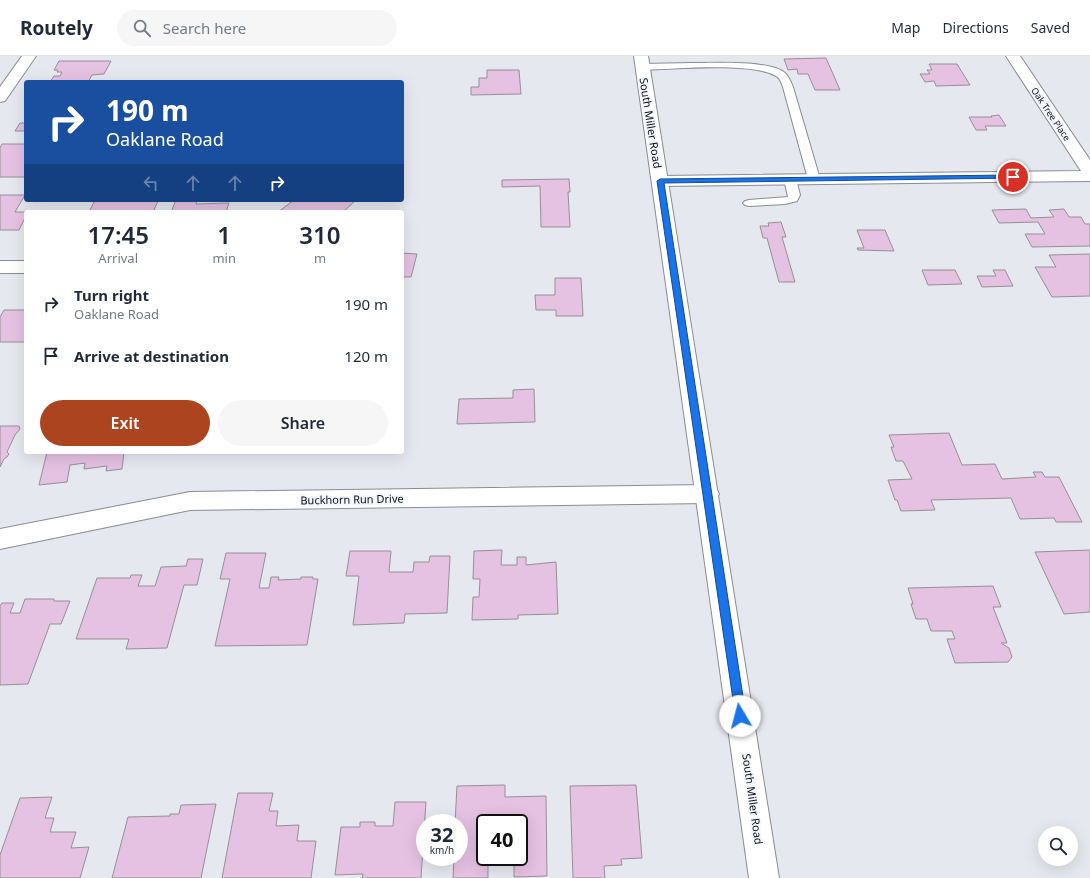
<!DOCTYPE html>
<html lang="en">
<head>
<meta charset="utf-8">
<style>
  :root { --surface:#fff; --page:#f6f6f7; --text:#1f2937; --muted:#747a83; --line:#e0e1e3; --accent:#ab441f }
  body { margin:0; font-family:"Noto Sans",sans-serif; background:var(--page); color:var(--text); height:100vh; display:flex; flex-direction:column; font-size:15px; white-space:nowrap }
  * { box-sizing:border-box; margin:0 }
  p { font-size:13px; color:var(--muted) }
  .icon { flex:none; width:22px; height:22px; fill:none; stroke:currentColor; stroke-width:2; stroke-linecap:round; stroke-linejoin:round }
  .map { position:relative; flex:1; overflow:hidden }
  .drawer { position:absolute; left:24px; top:154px; width:380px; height:244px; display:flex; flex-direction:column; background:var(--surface); border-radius:4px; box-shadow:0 4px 16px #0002 }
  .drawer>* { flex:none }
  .top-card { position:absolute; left:24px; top:24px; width:380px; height:122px; border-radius:4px; box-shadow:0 4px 16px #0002; background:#1a4fa0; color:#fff; overflow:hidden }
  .controls { position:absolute; left:1038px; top:770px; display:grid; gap:8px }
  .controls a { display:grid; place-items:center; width:40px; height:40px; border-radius:50%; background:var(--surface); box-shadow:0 4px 16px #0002; font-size:20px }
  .speed { position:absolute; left:416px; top:758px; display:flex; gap:8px; font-size:20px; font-weight:700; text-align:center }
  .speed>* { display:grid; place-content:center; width:52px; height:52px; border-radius:50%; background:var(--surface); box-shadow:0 4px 16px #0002; line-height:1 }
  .speed small { font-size:10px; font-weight:400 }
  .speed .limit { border:2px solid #111; border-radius:6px; background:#fff; color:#111 }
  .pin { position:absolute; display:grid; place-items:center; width:34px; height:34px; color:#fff; margin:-17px; border:2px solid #fff; border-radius:50%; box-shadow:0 1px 4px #0007 }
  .me { position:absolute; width:44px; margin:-22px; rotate:352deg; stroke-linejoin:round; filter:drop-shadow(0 0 3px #0008) }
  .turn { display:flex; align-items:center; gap:14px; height:84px; padding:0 16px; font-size:18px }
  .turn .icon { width:52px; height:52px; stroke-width:2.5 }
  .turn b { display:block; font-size:28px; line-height:34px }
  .lanes { display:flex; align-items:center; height:38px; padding:0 16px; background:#0003; justify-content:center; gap:20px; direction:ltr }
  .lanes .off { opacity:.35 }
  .eta { display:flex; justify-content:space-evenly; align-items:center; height:68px; text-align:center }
  .eta b { font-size:24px; font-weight:600; line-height:28px }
  .button { display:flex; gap:8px; margin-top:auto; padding:8px 16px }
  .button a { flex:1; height:46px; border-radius:24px; background:var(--accent); color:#fff; font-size:16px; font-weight:600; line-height:46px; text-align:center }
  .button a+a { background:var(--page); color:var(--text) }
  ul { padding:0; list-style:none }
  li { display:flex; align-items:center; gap:12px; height:52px; padding:0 16px }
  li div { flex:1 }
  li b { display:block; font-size:15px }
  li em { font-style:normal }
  header { display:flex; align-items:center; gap:24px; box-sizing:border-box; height:56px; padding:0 20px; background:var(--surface); border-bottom:1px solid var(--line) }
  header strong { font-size:19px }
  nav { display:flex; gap:22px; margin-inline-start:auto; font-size:14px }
  .search { width:280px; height:36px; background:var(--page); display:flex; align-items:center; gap:10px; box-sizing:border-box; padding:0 14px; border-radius:22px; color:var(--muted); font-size:15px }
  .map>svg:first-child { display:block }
  .building { fill:#e5c1e2; stroke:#969095; fill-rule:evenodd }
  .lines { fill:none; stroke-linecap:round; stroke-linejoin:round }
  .service-casing { stroke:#898c92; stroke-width:2 }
  .minor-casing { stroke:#898c92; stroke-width:2 }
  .tertiary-casing { stroke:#898c92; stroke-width:2 }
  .service { fill:#fff; fill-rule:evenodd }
  .minor { fill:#fff; fill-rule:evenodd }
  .tertiary { fill:#fff; fill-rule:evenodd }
  .route { fill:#1a73e8; stroke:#114b97 }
  .labels { text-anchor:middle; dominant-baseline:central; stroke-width:4; stroke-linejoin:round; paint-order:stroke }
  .far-street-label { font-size:9px; fill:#0f1012; stroke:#f3f6fd }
  .street-label { font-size:11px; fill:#0f1012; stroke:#f3f6fd }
</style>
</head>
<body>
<header>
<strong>Routely</strong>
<div class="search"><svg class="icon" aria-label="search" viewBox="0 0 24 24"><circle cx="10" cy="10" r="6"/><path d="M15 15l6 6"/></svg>Search here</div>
<nav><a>Map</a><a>Directions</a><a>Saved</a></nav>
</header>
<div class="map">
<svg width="1090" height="822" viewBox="0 0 1090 822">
  <rect width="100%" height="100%" fill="#e6e8ef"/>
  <g class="building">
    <path d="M826 2 840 34H815L808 18H798L797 13 788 14 784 3Z"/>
    <path d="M59 5H111L104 18 92 19 88 26H50L54 20H60L62 16H57L58 14H54Z"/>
    <path d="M929 8H957L970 29 936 30 934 25 925 26 920 18H930L927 14H932Z"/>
    <path d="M487 14H519L521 38 471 39V31H479V22H487Z"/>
    <path d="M999 59 1006 70H985L987 74H976L969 61H992L991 60Z"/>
    <path d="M20 67H26V75H15Z"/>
    <path d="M2 88H26V121H0V92Z"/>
    <path d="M569 123 570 136H568L570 171H541L540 130 502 131V124Z"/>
    <path d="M0 139H25L15 156H26V160L19 174H0Z"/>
    <path d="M95 144H147L158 145 153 156H89Z"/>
    <path d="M176 144H197L196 148 229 147 226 156H171Z"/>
    <path d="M294 144H356L343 156H278Z"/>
    <path d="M1026 153 1031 162 1054 161 1049 154 1064 153 1069 161H1081L1085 168H1090V190L1032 191 1025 178H1045L1038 166 999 167 992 154Z"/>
    <path d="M781 166 786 181H782L795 226H779L767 182H763L760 170H769L768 167Z"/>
    <path d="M857 174H885L894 195 858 194 857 192H864Z"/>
    <path d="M402 197 417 198 411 221H402Z"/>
    <path d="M1090 198V240L1052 241 1035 211H1056L1049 199Z"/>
    <path d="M922 214H955L962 228 928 229Z"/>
    <path d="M993 214H1005L1013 230 982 231 977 220H996Z"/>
    <path d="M555 222H581L583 260H556V254H536L535 239H555Z"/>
    <path d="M4 254H26V286H0V261Z"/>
    <path d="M534 333 535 366 457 368 459 343 513 342V334Z"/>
    <path d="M0 370H19L20 373 15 379 7 396 9 398 7 401 4 403 0 411Z"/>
    <path d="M949 377 962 409 995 408 1002 423 1036 421 1033 416H1042L1045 421H1059L1082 466H1056L1054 462 1020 463 1011 442 931 444 935 454 901 455 897 444H895L888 424 912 423 903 405H896L891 391H894L889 379Z"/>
    <path d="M47 396H124L122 413 106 415 107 410 84 413 85 407 70 409 67 426 39 429Z"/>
    <path d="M502 494 501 509H517V501H526V509L556 506 558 558 518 559V563L472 564 473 541H479L480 523H473L474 495Z"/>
    <path d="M1090 494V556L1064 558 1035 496Z"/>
    <path d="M350 495H391L389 516H413L414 506H429L430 500H450L447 557 405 558 404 567 353 569 359 520H346Z"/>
    <path d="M226 497H266L259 532H269L271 521H279L278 524 301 523V521H313V523H318L307 589 215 590 230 523H220Z"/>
    <path d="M188 503H203L197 529H184L167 592 126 593 129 583H76L97 522H130L131 519H142L138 530H155L161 511 186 510Z"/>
    <path d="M993 530 1001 551H993L1007 587H1001L1009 592 1012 601 1008 606 955 607 947 583H955L952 575H931L927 563H916L911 548H913L908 532Z"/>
    <path d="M25 543H54V545H70L61 568H50L28 628 0 629V550L2 547H14L10 557H20Z"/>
    <path d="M505 729V741L546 740 547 820 514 821V807L488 808V822H453L454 801H459V767H455L457 730ZM485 767H519V801H485Z"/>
    <path d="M636 729 642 802 621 803 622 809 604 810 605 822H573L570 730Z"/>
    <path d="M238 737H273L269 755H278L276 770 299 769 297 785H316L311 822H222Z"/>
    <path d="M52 741 45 762H54L50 776H76L71 792 89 791 80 822H0V799L20 742Z"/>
    <path d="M395 746H426L421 822H362L363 818 335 819 341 771H360V766H375V770H393Z"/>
    <path d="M216 748 201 822H112L128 761 170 760V758H179L181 749Z"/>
  </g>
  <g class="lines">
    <g class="service-casing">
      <g id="service">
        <path d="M692 7C713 7 770 4 785 17 789 21 791 26 793 31L820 123 818 125H810L808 123 783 31C781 26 780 21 774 19 748 6 674 13 642 14L637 11 642 8Z"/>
        <path d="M790 120 796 123 800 139 797 145 785 148 749 150 745 149 743 147 745 145 749 144 788 141 784 123Z"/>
      </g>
    </g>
    <g class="minor-casing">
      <g id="minor">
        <path d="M22 0H36L5 45 0 46V31Z"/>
        <path d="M1006 0H1020L1090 104V125L660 130 654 128 652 125 654 122 660 120 1081 115Z"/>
        <rect x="0" y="205" width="26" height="12"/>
        <path d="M708 429 716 432 719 438 716 444 708 447 190 454 0 493V473L190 436Z"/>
      </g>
    </g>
    <g class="tertiary-casing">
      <path id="tertiary" d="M634 0H648L779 822H749Z"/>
    </g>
    <use href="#service" class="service"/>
    <use href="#minor" class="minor"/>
    <use href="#tertiary" class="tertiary"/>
  </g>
  <path class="route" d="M1013 119H1016V122L664 127 746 660 744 664 740 666 736 664 657 125 660 123Z"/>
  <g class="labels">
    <g class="far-street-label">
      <text transform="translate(1051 58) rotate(56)">Oak Tree Place</text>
    </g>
    <g class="street-label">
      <text transform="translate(651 67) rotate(81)">South Miller Road</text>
      <text transform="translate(352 443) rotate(-1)">Buckhorn Run Drive</text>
      <text transform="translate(753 743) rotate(82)">South Miller Road</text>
    </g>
  </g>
</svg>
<div class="controls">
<a><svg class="icon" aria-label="search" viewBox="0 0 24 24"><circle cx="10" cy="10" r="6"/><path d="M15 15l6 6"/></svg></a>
</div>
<div class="speed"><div>32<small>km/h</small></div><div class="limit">40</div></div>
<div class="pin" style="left:1013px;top:121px;background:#d93025"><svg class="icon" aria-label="arrive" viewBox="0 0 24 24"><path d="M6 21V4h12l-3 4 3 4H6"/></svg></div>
<svg class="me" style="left:740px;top:660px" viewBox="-20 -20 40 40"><circle r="19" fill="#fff"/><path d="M0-13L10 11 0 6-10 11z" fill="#1a73e8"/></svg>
<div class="top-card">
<div class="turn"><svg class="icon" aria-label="right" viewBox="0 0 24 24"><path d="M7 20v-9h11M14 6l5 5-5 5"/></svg><div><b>190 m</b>Oaklane Road</div></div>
<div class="lanes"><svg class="icon off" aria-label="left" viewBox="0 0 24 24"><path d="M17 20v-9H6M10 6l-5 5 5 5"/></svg><svg class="icon off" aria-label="ahead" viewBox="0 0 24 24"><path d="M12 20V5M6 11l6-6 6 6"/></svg><svg class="icon off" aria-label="ahead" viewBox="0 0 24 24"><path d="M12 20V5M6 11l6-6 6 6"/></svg><svg class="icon" aria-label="right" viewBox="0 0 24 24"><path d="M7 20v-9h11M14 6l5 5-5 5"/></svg></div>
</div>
<section class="drawer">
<div class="eta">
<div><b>17:45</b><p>Arrival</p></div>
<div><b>1</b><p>min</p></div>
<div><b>310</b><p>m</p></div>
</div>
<ul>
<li><svg class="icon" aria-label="right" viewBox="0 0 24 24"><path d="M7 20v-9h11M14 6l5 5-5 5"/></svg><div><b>Turn right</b><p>Oaklane Road</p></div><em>190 m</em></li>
<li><svg class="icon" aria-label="arrive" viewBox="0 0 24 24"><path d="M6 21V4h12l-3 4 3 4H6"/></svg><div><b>Arrive at destination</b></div><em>120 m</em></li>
</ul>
<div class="button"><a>Exit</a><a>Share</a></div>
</section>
</div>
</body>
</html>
